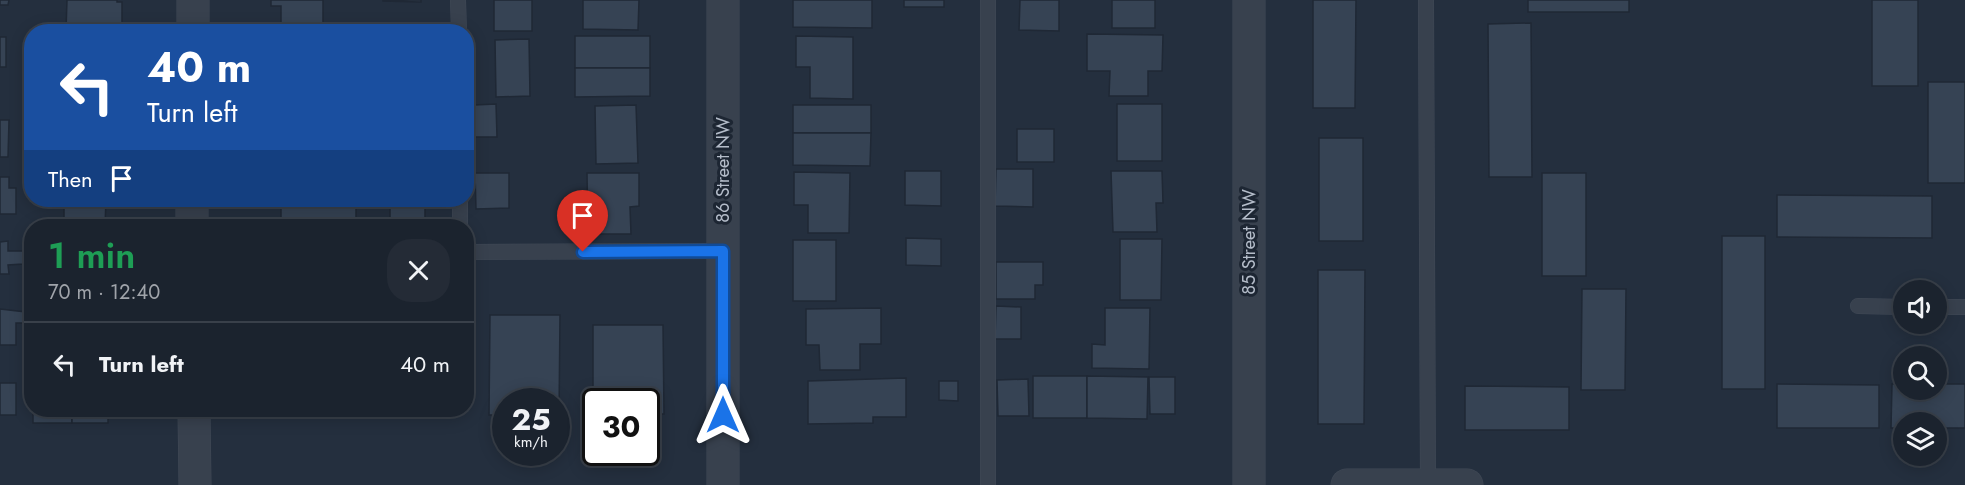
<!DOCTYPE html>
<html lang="en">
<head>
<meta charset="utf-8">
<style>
  :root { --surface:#1b232e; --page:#242b36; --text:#f1f3f6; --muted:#a0a4aa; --line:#39404a }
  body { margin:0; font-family:Jost,sans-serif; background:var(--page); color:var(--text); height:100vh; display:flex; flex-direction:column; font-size:22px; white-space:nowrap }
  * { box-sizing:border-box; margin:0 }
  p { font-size:20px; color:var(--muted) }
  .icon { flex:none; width:33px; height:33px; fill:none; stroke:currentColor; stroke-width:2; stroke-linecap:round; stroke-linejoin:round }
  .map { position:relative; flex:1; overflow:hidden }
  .details { position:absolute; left:24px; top:219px; width:450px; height:198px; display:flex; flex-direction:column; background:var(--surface); border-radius:24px; box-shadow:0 3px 15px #0003,0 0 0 2px var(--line) }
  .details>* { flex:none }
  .top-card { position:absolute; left:24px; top:24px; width:450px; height:183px; border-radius:24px; box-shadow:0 3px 15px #0003,0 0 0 2px var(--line); background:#1a4fa0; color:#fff; overflow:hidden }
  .buttons { position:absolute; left:1893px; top:280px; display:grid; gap:12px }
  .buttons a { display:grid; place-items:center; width:54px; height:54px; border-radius:50%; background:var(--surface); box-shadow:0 3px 15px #0003,0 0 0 2px var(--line); font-size:30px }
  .speed { position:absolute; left:492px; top:388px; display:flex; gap:12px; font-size:30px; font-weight:700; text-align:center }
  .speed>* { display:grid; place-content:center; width:78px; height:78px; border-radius:50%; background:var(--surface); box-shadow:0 3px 15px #0003,0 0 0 2px var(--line); line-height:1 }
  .speed small { font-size:15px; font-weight:400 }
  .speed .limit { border:3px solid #111; border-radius:9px; background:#fff; color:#111 }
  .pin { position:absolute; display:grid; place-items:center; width:51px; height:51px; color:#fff; margin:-62px -26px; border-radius:50% 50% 50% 0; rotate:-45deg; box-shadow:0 0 6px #0007 }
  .pin .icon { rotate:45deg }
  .me { position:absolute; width:66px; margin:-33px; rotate:0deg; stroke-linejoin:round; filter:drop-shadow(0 0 4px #0008) }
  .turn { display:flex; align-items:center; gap:21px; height:126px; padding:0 24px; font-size:27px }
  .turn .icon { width:78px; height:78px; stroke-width:2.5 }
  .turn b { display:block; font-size:42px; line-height:51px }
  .then { display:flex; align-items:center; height:57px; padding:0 24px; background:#0003; gap:12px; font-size:22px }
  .round { display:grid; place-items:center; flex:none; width:63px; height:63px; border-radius:24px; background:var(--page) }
  .headline { display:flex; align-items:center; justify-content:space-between; height:102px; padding:0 24px }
  h1 { font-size:36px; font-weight:600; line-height:45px; color:#1e9e55 }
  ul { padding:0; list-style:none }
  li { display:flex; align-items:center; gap:18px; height:84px; padding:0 24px; border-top:2px solid var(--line) }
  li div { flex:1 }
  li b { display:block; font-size:22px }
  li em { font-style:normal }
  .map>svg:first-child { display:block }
  .building { fill:#364354; stroke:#1f2835; stroke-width:1.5 }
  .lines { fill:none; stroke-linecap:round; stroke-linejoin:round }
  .service-casing { stroke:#414a57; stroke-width:16 }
  .minor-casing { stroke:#414a57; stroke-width:33 }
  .service { stroke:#38414e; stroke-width:15 }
  .minor { stroke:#38414e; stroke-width:32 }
  .route-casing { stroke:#114b97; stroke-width:15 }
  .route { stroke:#1a73e8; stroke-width:10 }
  .labels { text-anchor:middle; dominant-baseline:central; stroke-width:6; stroke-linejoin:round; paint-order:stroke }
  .street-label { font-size:18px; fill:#b4bcc9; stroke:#1d2633 }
</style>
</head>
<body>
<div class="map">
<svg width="1965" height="485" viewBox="0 0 1965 485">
  <rect width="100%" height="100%" fill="#242f3e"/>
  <g class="building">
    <path d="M0 0H9L8 5H0Z"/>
    <path d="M67 0H117V2H122V31L66 30Z"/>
    <path d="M271 0H323V32H281V6H271Z"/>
    <path d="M383 0H421V2L383 1Z"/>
    <rect x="494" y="0" width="38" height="31"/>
    <path d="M583 0H639L638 30 583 29Z"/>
    <path d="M793 0H872V28L793 27Z"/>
    <rect x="904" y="0" width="40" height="7"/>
    <path d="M1020 0H1059V31L1019 30Z"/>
    <rect x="1112" y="0" width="43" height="28"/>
    <path d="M1313 0H1356L1355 108H1313Z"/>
    <rect x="1528" y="0" width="101" height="12"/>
    <rect x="1872" y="0" width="46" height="86"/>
    <path d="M1531 23 1532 177H1489L1488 24Z"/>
    <path d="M1087 34 1163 35 1162 71H1148V96H1109L1110 71H1087Z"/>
    <rect x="575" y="36" width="75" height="32"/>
    <path d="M796 36 853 37V99L810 98V67H796Z"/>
    <rect x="0" y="37" width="6" height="30"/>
    <path d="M529 39 530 96 496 97 495 40Z"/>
    <path d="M575 68H650V96L575 97Z"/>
    <rect x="1928" y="82" width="37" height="101"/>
    <path d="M496 104 497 137H475L474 105Z"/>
    <rect x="1117" y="104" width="45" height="57"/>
    <path d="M636 105 638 163 596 164 595 106Z"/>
    <rect x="793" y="105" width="78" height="28"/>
    <path d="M0 120H9L8 157H0Z"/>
    <rect x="1017" y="129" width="37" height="33"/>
    <path d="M793 133H871L870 166 793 165Z"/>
    <rect x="1319" y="138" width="44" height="103"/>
    <path d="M996 169H1033V207L995 206Z"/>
    <path d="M905 171H941V206L905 205Z"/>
    <path d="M1111 171H1162L1163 203H1156L1157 232H1113Z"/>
    <path d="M794 172 850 173 849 233H808V205H794Z"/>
    <path d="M475 173H509V208L476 209Z"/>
    <path d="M587 173H639V206L630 207 631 234H588Z"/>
    <rect x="1542" y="173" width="44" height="103"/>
    <path d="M0 177H9V188H16V214H0Z"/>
    <path d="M1777 195 1932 196V238L1777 237Z"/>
    <path d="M64 200H106L105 226H64Z"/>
    <rect x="281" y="200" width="75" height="2"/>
    <path d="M390 200H425V224L390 225Z"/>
    <rect x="281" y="202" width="75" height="24"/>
    <rect x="1722" y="236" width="43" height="153"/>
    <path d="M906 238 941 239V266L906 265Z"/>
    <path d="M1120 239H1162L1161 300H1120Z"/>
    <rect x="793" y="240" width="43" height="61"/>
    <path d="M8 241V251H23V264L8 265 9 274H0V242Z"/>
    <path d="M996 262H1043V285H1035V299H996Z"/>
    <path d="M1318 270H1365L1364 424H1318Z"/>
    <path d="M1582 289H1626L1625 390H1581Z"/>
    <path d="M996 306 1021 307V339H995Z"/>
    <path d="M881 308V344H860V370H820L819 345H806V309Z"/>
    <path d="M1105 308H1150L1149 369 1092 368V344L1105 345Z"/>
    <path d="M0 309 26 312V323H16V345H0Z"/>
    <path d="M490 315H560L559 416H556V402H506V415H489Z"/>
    <path d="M593 325H663L664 414H646V402H596V414H593Z"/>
    <rect x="1033" y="376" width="54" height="42"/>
    <path d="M1087 376 1148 377 1147 419 1087 418Z"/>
    <path d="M1149 377H1175V414H1150Z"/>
    <path d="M906 378V417H873V423L808 424V381Z"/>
    <path d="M1028 379 1029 416H998L997 380Z"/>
    <rect x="23" y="381" width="9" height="10"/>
    <path d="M939 381H958V401L939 400Z"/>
    <rect x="0" y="383" width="16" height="32"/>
    <path d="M1777 384 1879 385V428H1777Z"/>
    <path d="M1892 384H1904V390H1936V384H1965V428H1936V423H1904V428H1891Z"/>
    <path d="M1465 386 1569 387V430H1465Z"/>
    <rect x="33" y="410" width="39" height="13"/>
    <rect x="72" y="410" width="36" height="13"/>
    <rect x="314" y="410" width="30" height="5"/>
    <rect x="344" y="410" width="28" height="5"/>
    <rect x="381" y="410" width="31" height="6"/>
    <rect x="412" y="410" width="30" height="6"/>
  </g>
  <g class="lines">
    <g class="service-casing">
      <g id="service">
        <path d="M458 0 459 32"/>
        <path d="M988 0V485"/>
        <path d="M1426 0 1428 485"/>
        <path d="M460 200V226"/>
        <path d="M466 252 723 251"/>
        <path d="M1858 306 1904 307"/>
        <path d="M1936 307H1965"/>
      </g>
    </g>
    <g class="minor-casing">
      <g id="minor">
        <path d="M1249 0V485"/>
        <path d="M193 32V0"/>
        <path d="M192 226V200"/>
        <path d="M194 410 195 485"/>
        <path d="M723 485V0"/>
        <path d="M1347 485H1467"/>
      </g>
    </g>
    <use href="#service" class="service"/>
    <use href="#minor" class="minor"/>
  </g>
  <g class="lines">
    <g class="route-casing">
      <path id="route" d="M583 252 723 251V415"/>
    </g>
    <use href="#route" class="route"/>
  </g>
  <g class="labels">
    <g class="street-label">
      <text transform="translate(723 170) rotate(-90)">86 Street NW</text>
      <text transform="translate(1249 242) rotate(-90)">85 Street NW</text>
    </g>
  </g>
</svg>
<div class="buttons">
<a><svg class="icon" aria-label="sound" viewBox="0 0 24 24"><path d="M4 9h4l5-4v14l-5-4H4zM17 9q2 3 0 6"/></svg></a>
<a><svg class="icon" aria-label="search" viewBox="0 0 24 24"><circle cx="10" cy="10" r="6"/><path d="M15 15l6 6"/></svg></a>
<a><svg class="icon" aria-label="layers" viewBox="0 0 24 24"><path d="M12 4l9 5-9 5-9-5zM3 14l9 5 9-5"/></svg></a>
</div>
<div class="speed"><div>25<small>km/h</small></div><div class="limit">30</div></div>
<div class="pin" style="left:583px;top:252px;background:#d93025"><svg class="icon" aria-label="arrive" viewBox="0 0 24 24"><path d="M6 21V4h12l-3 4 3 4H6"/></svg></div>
<svg class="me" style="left:723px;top:415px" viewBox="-20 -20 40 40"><path d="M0-17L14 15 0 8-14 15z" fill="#1a73e8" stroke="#fff" stroke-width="4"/></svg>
<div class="top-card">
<div class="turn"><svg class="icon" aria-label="left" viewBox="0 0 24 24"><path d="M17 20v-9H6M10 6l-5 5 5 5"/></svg><div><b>40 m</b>Turn left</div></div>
<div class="then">Then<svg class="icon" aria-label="arrive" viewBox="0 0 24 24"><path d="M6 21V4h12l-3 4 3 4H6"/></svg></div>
</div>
<section class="details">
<div class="headline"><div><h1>1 min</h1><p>70 m · 12:40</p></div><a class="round"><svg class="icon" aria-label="close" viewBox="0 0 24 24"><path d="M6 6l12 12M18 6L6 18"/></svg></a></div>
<ul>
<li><svg class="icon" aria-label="left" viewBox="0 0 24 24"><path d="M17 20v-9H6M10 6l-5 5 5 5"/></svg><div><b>Turn left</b></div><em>40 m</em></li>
</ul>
</section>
</div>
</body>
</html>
